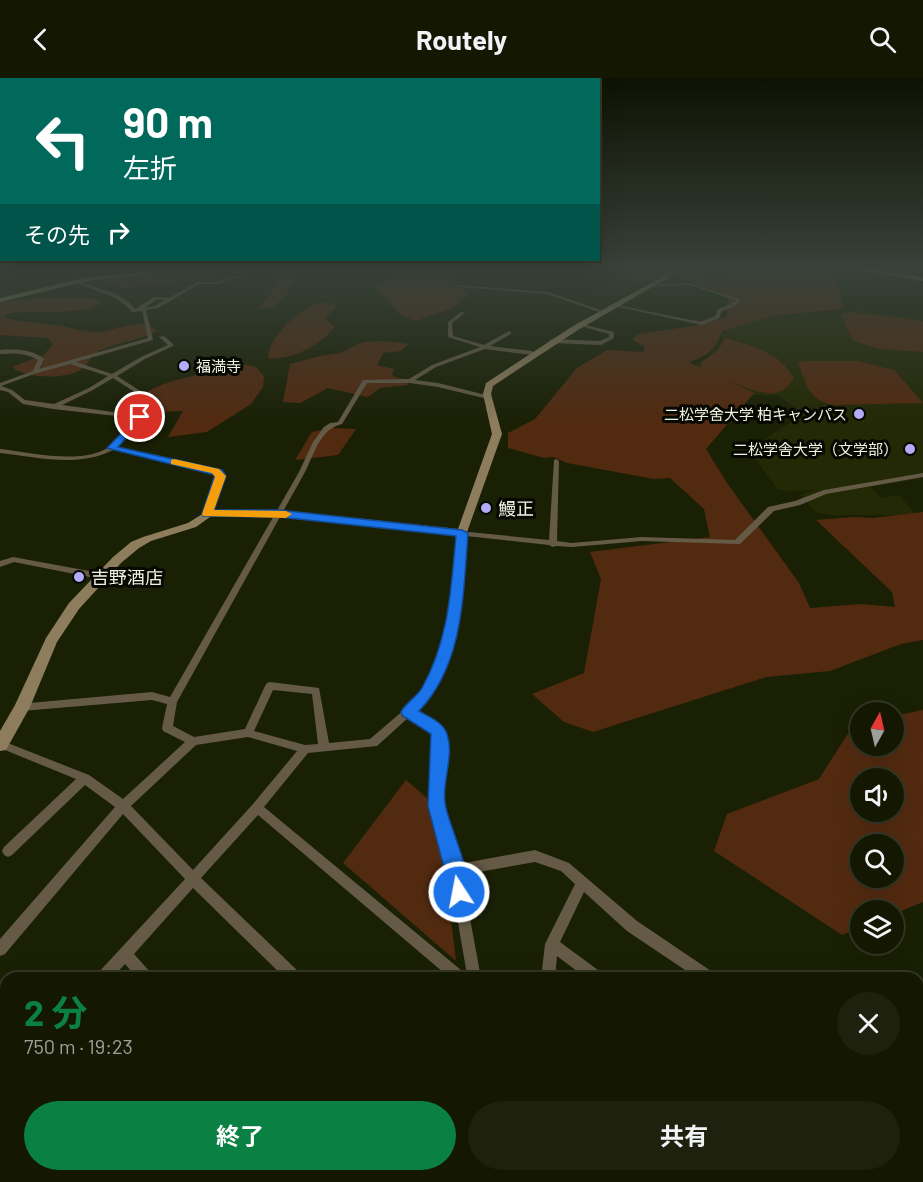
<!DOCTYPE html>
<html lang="ja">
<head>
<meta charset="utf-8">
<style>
  :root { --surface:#141803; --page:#1d210d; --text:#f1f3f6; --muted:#9da09a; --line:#333725; --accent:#0b8043 }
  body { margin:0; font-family:Barlow,"Noto Sans JP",sans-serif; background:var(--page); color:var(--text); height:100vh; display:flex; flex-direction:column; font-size:22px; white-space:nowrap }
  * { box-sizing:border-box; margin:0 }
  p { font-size:20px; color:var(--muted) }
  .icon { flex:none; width:33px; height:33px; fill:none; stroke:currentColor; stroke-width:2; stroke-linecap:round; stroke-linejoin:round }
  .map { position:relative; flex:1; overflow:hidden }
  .side { position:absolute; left:0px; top:894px; width:924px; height:210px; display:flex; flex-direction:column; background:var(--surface); border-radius:18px 18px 0 0; box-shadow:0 6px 24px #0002,0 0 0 2px var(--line) }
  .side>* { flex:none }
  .banner { position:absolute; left:0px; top:0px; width:600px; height:183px; box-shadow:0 6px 24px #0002,0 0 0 2px var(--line); background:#00695c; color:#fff; overflow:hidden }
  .needle { width:39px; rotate:8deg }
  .controls { position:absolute; left:850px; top:624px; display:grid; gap:12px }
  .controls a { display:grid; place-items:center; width:54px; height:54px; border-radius:50%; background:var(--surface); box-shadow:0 6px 24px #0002,0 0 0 2px var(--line); font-size:30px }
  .pin { position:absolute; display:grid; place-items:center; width:51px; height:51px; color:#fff; margin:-26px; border:3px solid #fff; border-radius:50%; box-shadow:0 2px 6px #0007 }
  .me { position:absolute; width:66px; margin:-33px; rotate:349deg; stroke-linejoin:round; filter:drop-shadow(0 0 4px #0008) }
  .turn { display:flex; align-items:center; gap:21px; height:126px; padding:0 24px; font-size:27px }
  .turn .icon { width:78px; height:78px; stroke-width:2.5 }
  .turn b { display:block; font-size:42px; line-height:51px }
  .then { display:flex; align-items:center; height:57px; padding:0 24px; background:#0003; gap:12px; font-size:22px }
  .round { display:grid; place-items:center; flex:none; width:63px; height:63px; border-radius:32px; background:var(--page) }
  .summary { display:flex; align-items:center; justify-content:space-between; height:102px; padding:0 24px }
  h1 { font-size:36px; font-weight:700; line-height:45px; color:var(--accent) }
  .primary-button { display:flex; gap:12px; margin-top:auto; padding:12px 24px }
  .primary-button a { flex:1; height:69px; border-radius:36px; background:var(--accent); color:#fff; font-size:24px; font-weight:700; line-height:69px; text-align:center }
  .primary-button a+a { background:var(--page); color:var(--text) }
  header { display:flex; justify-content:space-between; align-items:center; height:78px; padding:0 24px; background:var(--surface); font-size:27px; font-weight:700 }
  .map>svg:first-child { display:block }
  .built { fill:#232905 }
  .green { fill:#522a10; fill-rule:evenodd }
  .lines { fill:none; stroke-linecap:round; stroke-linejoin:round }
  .street { fill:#645a46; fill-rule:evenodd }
  .secondary { fill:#8d7d5c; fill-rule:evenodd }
  .route { fill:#1a73e8; stroke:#114b97; stroke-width:1.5 }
  .slow { fill:#f59e0b }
  .poi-dot { fill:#b4acf9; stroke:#060801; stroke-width:2 }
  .labels { text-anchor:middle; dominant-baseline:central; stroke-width:6; stroke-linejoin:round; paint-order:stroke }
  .far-poi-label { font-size:15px; fill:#eff3e2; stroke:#060801; text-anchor:end }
  .poi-label { font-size:18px; fill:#eff3e2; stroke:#060801; text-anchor:start }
</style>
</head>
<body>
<header><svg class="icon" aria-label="back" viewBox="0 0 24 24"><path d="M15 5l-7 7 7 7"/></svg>Routely<svg class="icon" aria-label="search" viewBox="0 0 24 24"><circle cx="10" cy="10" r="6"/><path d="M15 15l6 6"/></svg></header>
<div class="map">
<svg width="923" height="1104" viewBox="0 0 923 1104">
  <rect width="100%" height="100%" fill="#1a2004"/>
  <path class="built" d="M862 232 923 239V400L871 409 881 420 899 417 916 437H834L817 435 800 417 814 412 787 413 777 411 749 371 794 342 797 331 778 318 749 317 691 289 708 279 721 265 723 254 749 242 781 235H822Z"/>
  <g class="green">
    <path d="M226 191 224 195 205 200H179L169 207 125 210 101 207 107 202 121 199Z"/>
    <path d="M242 191H290L297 200C286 216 280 232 258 231 268 222 272 212 280 202L268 193H245Z"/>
    <path d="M383 191H443L453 198 451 203 468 215 455 229 416 243 402 238 374 208 404 195 379 193Z"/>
    <path d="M628 191H674C659 201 648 206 630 202Z"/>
    <path d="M677 191H690L704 200 742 196 739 191H822L837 199 844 231 777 237 722 253C716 272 708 278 689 284L701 290V285L719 271 725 260C753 268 778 273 794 300 779 328 751 311 728 302L754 315 706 371 727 405 799 505 810 530 861 526 895 529 892 514 816 442 854 439 873 440 923 434V562L901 566 830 593 766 599 593 654 564 644 532 616 584 595 601 501 590 474 710 459 704 431 670 400 654 401 567 385 553 379 544 380 508 370V355L535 341 577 290 607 272 644 274V268L632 262 638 256 700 247 691 242 708 243 727 239 728 219 681 201 676 196Z"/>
    <path d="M52 219 95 221 102 224C78 240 36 230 7 236L4 240C22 244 39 245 56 247 71 249 83 255 98 254 115 253 145 238 157 253 139 263 118 264 99 273 90 277 90 285 83 290 68 302 26 301 12 289L44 277 53 266 47 260 0 257V224Z"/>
    <path d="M327 224 337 228 324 241 335 249C318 268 294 282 268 280 269 261 292 238 309 229 314 226 321 226 327 224Z"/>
    <path d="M852 234 923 243V274L881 271 853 263 841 236Z"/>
    <path d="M385 263 409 266 401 273 383 275 377 287 394 291 392 297 397 300 406 301 408 307 380 310 368 319 328 310 300 325 283 324 290 286 320 278 340 275 363 264Z"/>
    <path d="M806 283H857L894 292 923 325 832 327C807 320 807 307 798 284Z"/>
    <path d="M243 286 256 289 264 298 263 309 251 326 207 354 168 359 183 333 133 335C135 331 136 325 138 322 154 301 218 294 243 286Z"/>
    <path d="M332 350 356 351 338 377 295 382 312 354Z"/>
    <path d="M923 632V824L894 836V832H861V849L842 857 714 773 727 736 819 701 847 657 861 649V668H894V638ZM861 700H894V734H861ZM861 766H894V800H861Z"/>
    <path d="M406 702 427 720 445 792 456 883 343 785Z"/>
  </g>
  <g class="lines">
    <g class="street">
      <path d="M230 191H235L247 197 216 206H200L158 230 146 232 153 262 76 284 112 296 141 279 168 267 159 259 164 258 173 266V268L145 281 117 298 148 318V320H144L113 300 93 312 62 327 142 338V340L116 369 220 394 224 398 210 438H204L203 436 217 398 216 396 113 372C78 390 37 379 0 375V371C29 374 85 388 110 368 120 360 127 349 135 340L53 331 23 326 8 314 0 312V305L33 293 38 282C26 275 14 275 0 276V272C16 271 31 271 44 281L39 291 148 260 142 233 132 234C117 215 95 214 74 204V202L116 216 130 225 135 231 154 219 169 220 197 204H216L241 197ZM157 221 165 222 155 228 145 230ZM70 286 108 298 89 310 54 326 25 322 12 312 1 308 37 295Z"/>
      <path d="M689 205 741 222 735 228 722 233 719 240 702 247 610 227 612 226 701 244 715 238 718 231 731 226 736 222 689 207 649 209 647 208 649 207Z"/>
      <path d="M459 207 548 214 603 233 599 234 547 216 457 209Z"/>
      <path d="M461 234 465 235 452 245 453 258 484 267 509 253 511 254V256L490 268 532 273 535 275 532 277 485 271 436 289 415 302 438 305 490 318V320L488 321 438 309 410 305H367L342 346C319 352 315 375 305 394L177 624 173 648 194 659 245 651 265 608 267 605 270 604 319 610 329 665 370 661 405 631 423 613 444 566 450 545 459 453 549 462 554 382 556 381 559 383 557 463 572 465 642 459 735 462 768 429 795 423 824 412 923 395V399L826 416 800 427 774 433 740 466H737L642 463 572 469 556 468 553 469 549 467 466 458 458 545 454 566 430 618 416 633 442 650 445 660 442 728 459 786 535 772 569 785 637 843 714 895 716 900H697L627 853 584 814 560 864 602 895 604 900H586L557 878 555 900H541L545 866 575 806 561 793 535 784 462 797 481 900H450L258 737 201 800 300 895 302 900H285L193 810 134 876 151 895 153 900H137L125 886 112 900H96L98 895 185 801 123 736 5 876 0 878V861L115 729 85 707 12 777 8 779 4 777 2 773 4 769 76 701 0 670V662L89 697 123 721 185 664 163 653 162 650 167 626 152 622 22 633 18 632 17 629 18 626 152 614 170 619 299 394 313 364 324 349 330 345 338 344 363 302 409 301 432 287 480 269 448 259V244ZM273 612 312 616 318 666 305 667 254 653ZM409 639 433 655 435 660 430 728 449 792 467 897 264 729 308 675 377 668ZM248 659 297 673 253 726 193 792 131 728 196 667Z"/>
      <path d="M577 245 614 254V260L601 267 552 265 549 263 552 261 600 263 609 259V256L577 247Z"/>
      <path d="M13 479 100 495 104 498 100 501 14 484 0 489V483Z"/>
      <path d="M0 946 6 948V962L0 960Z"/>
      <path d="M921 1031 923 1032V1051L918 1053V1032Z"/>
      <path d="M63 1098H82L80 1104H61Z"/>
      <path d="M134 1098H152L154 1104H136Z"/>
      <path d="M316 1098H336L338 1104H318Z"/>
      <path d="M414 1098H431L429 1104H412Z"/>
      <path d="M491 1098H511L513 1104H493Z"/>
      <path d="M633 1098H653L655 1104H635Z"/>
      <path d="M886 1098H902L900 1104H884Z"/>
    </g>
    <g class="secondary">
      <path d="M176 191H199L88 203 0 224V220L88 199Z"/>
      <path d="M668 191H674L668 200 578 252 493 308 491 316 502 356 466 457 280 438 210 439 196 449 151 463 139 470 121 485 79 531 57 564 30 629 6 672 0 673V653L15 627 46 560 69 525 113 479 131 464 143 459 188 445 207 433 280 432 458 451 492 356 483 316 486 305 573 248 664 198Z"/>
      <path d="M852 191H868L923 199V203Z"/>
    </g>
  </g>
  <linearGradient id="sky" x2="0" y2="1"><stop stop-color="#0e1202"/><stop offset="0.55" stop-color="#38423a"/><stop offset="1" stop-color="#38423a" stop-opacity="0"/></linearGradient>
  <rect width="923" height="346" fill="url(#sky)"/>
  <path class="route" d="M140 336 145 339 118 369 222 392 226 398 214 432H279L462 452 468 455C463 516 464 586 419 633 429 639 443 644 447 656 455 679 440 707 446 730 451 753 475 800 466 820L459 823 452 820 428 728 431 656 403 638 401 634C406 624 417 619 422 610 449 562 451 511 456 458L279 439 203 438 202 436 215 397 107 370Z"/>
  <path class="slow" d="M174 381 219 391 226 398 214 432 286 433 292 436 286 440 203 438 202 436 215 399 212 395 171 386V382Z"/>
  <g class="poi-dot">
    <circle cx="184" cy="288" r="6"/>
    <circle cx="859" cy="336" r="6"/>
    <circle cx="910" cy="371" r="6"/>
    <circle cx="486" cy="430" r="6"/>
    <circle cx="79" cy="499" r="6"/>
  </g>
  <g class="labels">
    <g class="far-poi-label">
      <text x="196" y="288" text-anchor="start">福満寺</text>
      <text x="847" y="336">二松学舍大学 柏キャンパス</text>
      <text x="898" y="371">二松学舎大学（文学部）</text>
    </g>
    <g class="poi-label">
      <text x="498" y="430">鰻正</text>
      <text x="91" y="499">吉野酒店</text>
    </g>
  </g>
</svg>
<div class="controls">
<a><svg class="needle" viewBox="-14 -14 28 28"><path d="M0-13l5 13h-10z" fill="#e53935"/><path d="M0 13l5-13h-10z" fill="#9da09a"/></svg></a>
<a><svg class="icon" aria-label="sound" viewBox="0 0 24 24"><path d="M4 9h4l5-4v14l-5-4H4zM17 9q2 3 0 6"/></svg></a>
<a><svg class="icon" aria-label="search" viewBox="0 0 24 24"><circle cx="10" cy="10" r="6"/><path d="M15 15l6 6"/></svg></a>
<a><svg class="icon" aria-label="layers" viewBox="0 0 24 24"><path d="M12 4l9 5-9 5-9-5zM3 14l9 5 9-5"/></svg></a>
</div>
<div class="pin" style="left:140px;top:339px;background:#d93025"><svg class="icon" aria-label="arrive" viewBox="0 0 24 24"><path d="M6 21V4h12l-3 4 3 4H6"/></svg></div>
<svg class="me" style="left:459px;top:814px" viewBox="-20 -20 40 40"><circle r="17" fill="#1a73e8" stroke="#fff" stroke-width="3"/><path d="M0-11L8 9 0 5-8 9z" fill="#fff"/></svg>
<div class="banner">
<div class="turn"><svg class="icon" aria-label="left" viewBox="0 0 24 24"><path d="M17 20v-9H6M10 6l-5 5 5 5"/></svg><div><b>90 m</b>左折</div></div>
<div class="then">その先<svg class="icon" aria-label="right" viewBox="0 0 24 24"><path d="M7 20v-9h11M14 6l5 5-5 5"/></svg></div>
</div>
<section class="side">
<div class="summary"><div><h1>2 分</h1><p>750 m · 19:23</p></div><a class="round"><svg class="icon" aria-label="close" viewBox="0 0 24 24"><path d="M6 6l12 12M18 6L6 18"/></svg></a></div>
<div class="primary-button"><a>終了</a><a>共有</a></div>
</section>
</div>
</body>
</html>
